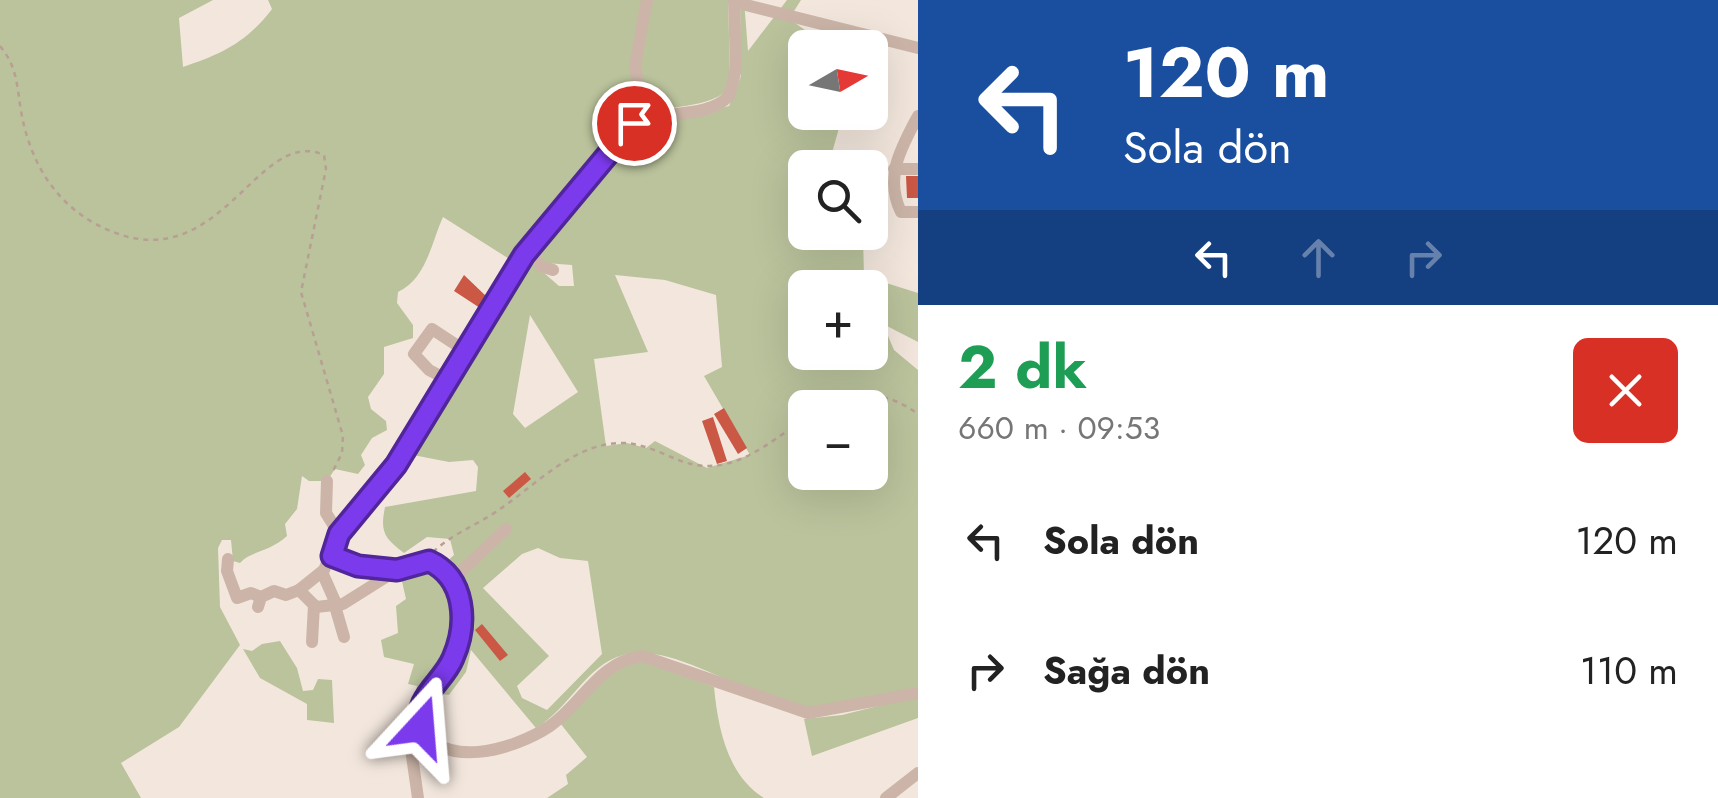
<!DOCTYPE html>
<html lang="tr">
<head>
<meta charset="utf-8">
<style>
  :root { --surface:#fff; --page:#f2f2f2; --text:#222; --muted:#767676 }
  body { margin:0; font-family:Jost,sans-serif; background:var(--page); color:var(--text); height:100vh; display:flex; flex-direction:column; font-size:38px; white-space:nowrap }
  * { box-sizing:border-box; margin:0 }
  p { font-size:32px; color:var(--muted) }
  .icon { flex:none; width:55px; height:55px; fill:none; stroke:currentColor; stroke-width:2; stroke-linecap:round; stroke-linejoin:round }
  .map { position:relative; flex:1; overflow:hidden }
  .side { display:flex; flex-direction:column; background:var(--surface); width:800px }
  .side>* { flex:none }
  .guide { background:#1a4fa0; color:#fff; overflow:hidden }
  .needle { width:65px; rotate:81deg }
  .buttons { position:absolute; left:788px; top:30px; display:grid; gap:20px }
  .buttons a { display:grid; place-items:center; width:100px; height:100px; border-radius:15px; background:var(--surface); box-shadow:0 10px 40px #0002; font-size:50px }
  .pin { position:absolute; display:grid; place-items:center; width:85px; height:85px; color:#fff; margin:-42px; border:5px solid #fff; border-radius:50%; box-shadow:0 2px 10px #0007 }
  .me { position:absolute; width:110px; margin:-55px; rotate:19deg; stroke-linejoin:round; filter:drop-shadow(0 0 8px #0008) }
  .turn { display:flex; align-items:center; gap:35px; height:210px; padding:0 40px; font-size:45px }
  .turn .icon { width:130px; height:130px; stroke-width:2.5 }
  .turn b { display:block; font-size:70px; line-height:85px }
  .lanes { display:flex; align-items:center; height:95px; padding:0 40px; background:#0003; justify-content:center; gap:50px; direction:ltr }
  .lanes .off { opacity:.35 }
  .round { display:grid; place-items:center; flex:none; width:105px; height:105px; border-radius:15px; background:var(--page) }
  .headline { display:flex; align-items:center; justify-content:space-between; height:170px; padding:0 40px }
  h1 { font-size:60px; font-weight:700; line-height:75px; color:#1e9e55 }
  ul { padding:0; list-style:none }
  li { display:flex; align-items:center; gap:30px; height:130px; padding:0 40px }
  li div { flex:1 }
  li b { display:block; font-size:38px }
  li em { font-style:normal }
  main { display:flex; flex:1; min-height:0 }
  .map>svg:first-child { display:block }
  .green { fill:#bac39c; fill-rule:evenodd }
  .building { fill:#ca5845 }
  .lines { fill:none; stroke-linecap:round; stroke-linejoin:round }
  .path { stroke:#b89f93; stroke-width:2.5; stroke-dasharray:5 5; stroke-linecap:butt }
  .minor { stroke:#ccb5a8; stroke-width:12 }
  .route-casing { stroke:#51269a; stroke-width:25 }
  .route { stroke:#7c3aed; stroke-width:18 }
</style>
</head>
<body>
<main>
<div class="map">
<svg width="918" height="798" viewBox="0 0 918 798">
  <rect width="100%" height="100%" fill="#f3e7dd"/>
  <g class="green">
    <path d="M0 0H213L179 18 183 67C222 54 247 42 272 9L268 0H728L730 72 724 93C694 113 652 102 624 123L514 262 443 217C431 243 427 278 398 292L397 303 413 325V338L384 347V374L368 397 371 409 386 421 387 430 372 438 361 455 365 465 358 474 335 469 327 481H309L302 476 297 509 285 524 287 536C268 553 250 551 240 563L233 561 231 540H222L218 548 220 607 240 645 179 727 121 763 141 798H0Z"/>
    <path d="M740 0H744L748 51 787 0H801L789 19 830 47 805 48V112L831 113 829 123 839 128 828 167 805 168V232L863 237 864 276 918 293V342L883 324 894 350 918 370V687C885 695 847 710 813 708 754 704 674 640 623 655 586 665 569 709 536 728L471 650 466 672 449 695 435 693C454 646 487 605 444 564L454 555 450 539 427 537 404 553C384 538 380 532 385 507L476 491 478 467 473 460 449 462 413 455 415 446 528 259 559 286H574L572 265 545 263 534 249 628 136 646 125 729 106 741 76ZM615 275 665 280 716 295 722 367 704 376 750 455 707 468 655 441 646 448 627 443 606 446 594 359 648 352ZM805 288H870V352H805ZM530 315 578 392 525 428 513 414ZM805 408H870V472H805ZM538 548 560 558 588 561 602 654 547 710 522 698 517 686 549 656 483 588 522 554Z"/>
    <path d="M428 566 456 593 449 658 412 713 417 686 408 684 414 664 384 657 381 640 398 633 396 606 406 599 401 577Z"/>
    <path d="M280 641 297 668 303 691 313 690 318 679 332 680 334 723 307 720V704L260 678 243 649 252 651 262 644Z"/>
    <path d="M642 660 714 687C718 728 727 775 764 798H547L568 784 566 775 587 757 560 723 614 669Z"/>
    <path d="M918 696V718L812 756 804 719 842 715Z"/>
  </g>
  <g class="building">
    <path d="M906 176H918V198H907Z"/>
    <path d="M464 275 487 297 480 308 454 291Z"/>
    <path d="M724 408 747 448 738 454 714 414Z"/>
    <path d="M713 417 727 461 717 464 702 421Z"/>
    <path d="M525 472 531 479 509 498 503 491Z"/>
    <path d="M482 624 508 655 500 661 475 630Z"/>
  </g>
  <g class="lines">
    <g class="path">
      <path d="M0 46C17 66 17 86 21 111 29 157 51 199 94 223 219 292 254 124 324 155L326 169 301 292 343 436 342 453 333 471"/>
      <path d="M826 408C858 387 889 393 918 414"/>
      <path d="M433 552C452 534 475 526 497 511 534 487 574 442 623 443 642 443 663 454 681 461 731 479 766 444 805 419"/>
    </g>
    <g class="minor">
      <path d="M734 2 918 48"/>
      <path d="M918 116C901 148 884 177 901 212H918"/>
      <path d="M644 120 635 66 647 0"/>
      <path d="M894 169H918"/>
      <path d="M527 251 541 266 553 270"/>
      <path d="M446 379 429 370 414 354 432 329 464 350"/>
      <path d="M327 481 326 513 339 534"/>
      <path d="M332 555 358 566 397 570 429 561C466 578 468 624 453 658 443 681 421 694 419 720 437 774 516 749 550 726 584 702 597 663 642 656L808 713 918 693"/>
      <path d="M228 559 227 571 237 598 251 593 261 597"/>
      <path d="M397 570 343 604 316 607 299 590 324 570 339 534 396 465 523 255 626 130C654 105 702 123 729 96L736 69 734 0"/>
      <path d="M322 572 337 606"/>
      <path d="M452 580 506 529"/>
      <path d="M335 606 344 637"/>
      <path d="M258 607 261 597 274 591 286 595 299 590"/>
      <path d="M312 642 314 605"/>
      <path d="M418 798 410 742 418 715"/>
      <path d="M886 798 918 773"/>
    </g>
  </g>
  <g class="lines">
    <g class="route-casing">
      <path id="route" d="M421 727C413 697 443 683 453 658 468 624 466 578 429 561L397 570 358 566 332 556 339 534 396 465 524 255 634 123"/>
    </g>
    <use href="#route" class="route"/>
  </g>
</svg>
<div class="buttons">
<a><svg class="needle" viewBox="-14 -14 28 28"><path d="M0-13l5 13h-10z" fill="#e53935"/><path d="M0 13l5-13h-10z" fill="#767676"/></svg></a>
<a><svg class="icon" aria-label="search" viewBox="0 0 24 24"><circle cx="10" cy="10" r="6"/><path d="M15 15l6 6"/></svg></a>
<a>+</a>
<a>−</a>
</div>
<div class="pin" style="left:634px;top:123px;background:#d93025"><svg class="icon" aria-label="arrive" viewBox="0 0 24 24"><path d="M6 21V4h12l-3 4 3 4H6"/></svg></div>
<svg class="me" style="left:421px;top:727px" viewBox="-20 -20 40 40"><path d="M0-17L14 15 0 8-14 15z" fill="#7c3aed" stroke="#fff" stroke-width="4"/></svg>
</div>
<section class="side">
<div class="guide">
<div class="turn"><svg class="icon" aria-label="left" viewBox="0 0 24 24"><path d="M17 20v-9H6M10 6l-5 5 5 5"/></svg><div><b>120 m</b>Sola dön</div></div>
<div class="lanes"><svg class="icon" aria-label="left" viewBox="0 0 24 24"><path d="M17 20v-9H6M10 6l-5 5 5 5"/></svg><svg class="icon off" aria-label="ahead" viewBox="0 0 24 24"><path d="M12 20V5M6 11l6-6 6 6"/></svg><svg class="icon off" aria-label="right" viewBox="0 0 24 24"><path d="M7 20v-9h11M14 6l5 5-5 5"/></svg></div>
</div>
<div class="headline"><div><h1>2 dk</h1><p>660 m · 09:53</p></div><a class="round" style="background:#d93025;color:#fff"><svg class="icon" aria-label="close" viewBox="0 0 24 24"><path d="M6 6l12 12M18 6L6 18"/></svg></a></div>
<ul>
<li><svg class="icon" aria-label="left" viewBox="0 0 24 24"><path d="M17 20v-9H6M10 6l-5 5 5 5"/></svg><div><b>Sola dön</b></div><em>120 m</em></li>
<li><svg class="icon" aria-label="right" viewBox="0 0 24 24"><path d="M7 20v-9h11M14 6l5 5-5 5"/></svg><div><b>Sağa dön</b></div><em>110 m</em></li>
</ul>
</section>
</main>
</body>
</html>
